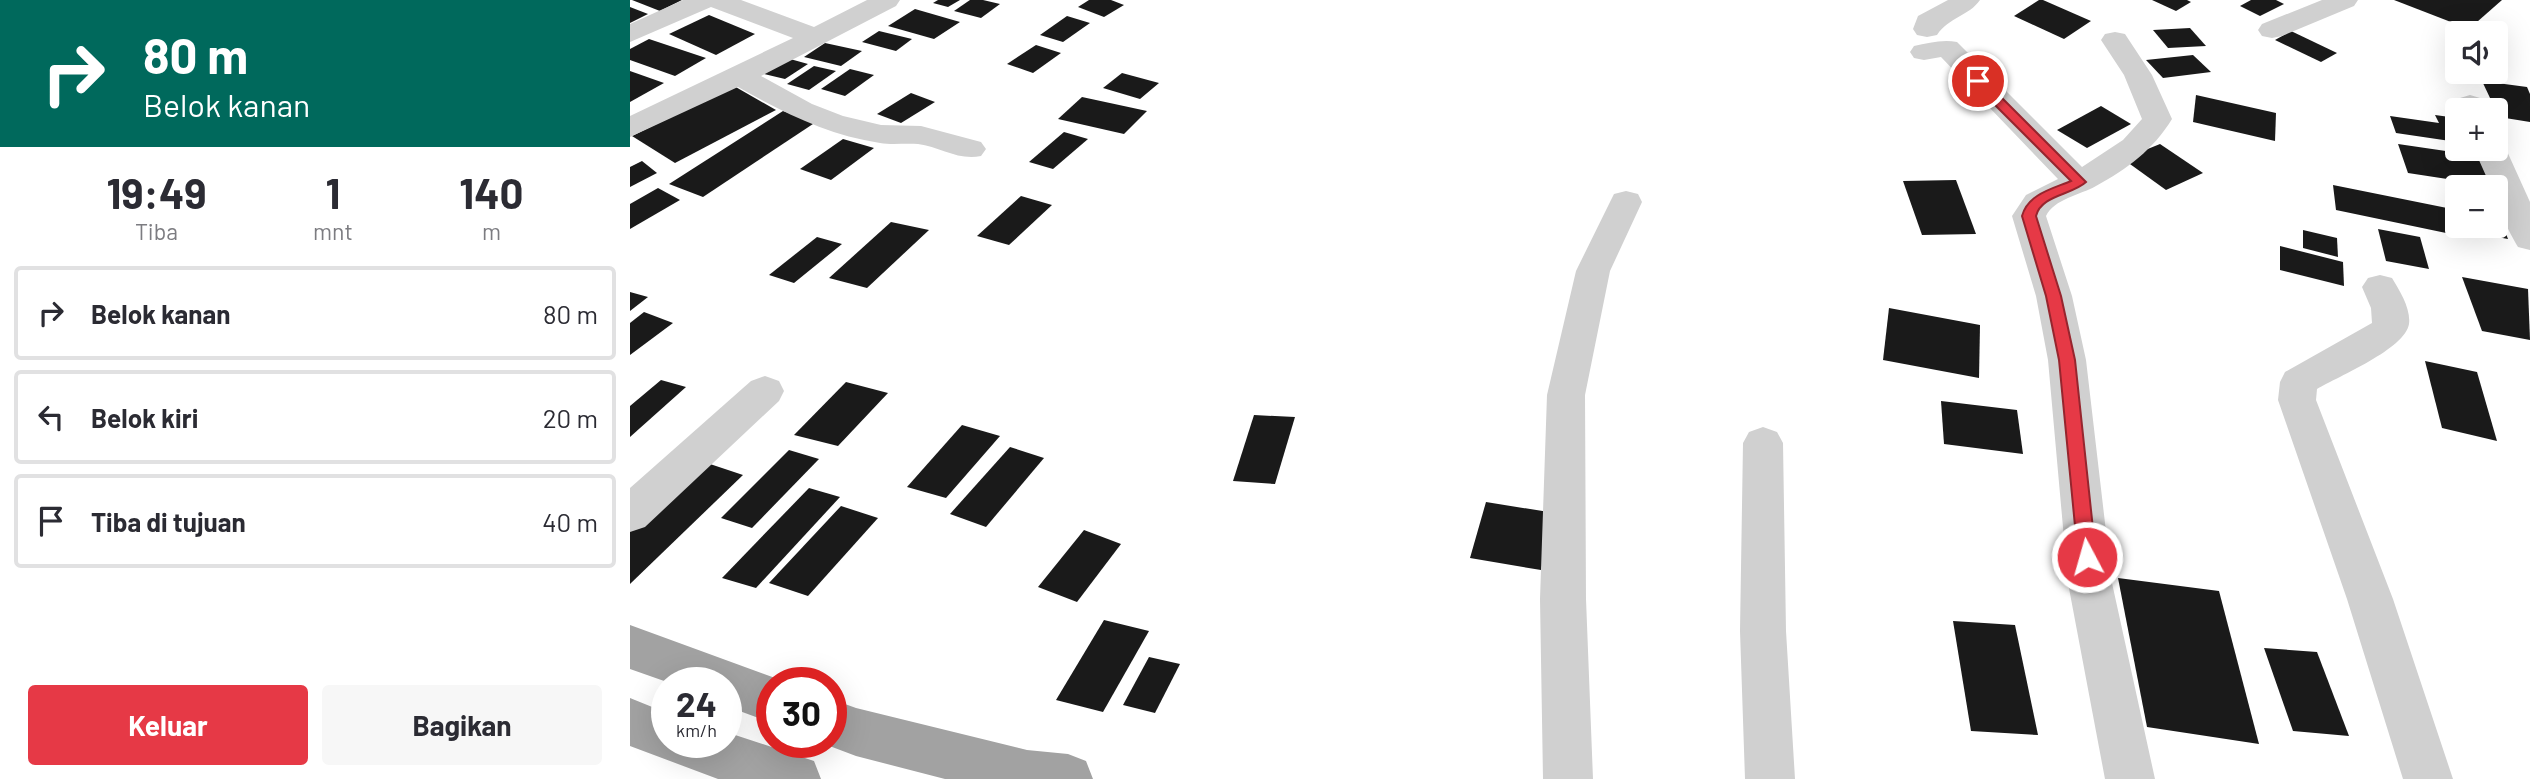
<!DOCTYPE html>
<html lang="id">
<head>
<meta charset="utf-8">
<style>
  :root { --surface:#fff; --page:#f7f7f7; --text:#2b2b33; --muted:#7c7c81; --line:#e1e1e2; --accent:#e63946 }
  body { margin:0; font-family:Barlow,sans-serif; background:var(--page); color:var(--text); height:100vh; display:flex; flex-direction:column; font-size:26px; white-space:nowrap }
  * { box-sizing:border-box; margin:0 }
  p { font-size:23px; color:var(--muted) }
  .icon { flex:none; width:38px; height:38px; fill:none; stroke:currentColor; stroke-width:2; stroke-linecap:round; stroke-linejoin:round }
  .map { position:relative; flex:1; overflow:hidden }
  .drawer { display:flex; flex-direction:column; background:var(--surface); width:630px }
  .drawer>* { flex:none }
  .guide { background:#00695c; color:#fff; overflow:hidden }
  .tools { position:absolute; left:1815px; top:21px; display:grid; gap:14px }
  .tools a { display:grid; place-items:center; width:63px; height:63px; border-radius:7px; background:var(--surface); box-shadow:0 7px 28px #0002; font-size:35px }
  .speed { position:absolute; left:21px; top:667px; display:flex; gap:14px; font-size:35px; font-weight:700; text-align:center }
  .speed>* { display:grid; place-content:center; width:91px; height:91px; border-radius:50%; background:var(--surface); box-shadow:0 7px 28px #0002; line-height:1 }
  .speed small { font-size:18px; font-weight:400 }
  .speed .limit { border:10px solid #d22; background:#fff; color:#111 }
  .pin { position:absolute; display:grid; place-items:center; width:60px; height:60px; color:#fff; margin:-30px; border:4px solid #fff; border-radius:50%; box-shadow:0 2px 7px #0007 }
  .me { position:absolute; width:77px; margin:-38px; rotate:354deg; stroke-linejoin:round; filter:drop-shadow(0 0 5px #0008) }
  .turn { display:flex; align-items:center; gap:24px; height:147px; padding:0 28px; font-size:32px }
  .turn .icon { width:91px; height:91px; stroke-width:2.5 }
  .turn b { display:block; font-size:49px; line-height:60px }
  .eta { display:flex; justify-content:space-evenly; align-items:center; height:119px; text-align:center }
  .eta b { font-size:42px; font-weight:700; line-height:49px }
  .primary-button { display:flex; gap:14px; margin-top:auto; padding:14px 28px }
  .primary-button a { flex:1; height:80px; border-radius:7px; background:var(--accent); color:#fff; font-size:28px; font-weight:700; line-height:80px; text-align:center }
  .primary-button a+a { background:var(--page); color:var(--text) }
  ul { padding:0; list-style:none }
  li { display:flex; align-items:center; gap:21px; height:94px; margin:0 14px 10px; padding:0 14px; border:4px solid var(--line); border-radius:7px }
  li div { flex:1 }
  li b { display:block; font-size:26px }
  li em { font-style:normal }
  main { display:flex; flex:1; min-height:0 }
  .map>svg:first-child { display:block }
  .building { fill:#1a1a1a }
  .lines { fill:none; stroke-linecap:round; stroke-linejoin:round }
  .minor { fill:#d0d0d0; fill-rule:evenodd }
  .trunk { fill:#a2a2a2; fill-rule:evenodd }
  .route { fill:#e63946; stroke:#96252e; stroke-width:2 }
</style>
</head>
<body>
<main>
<section class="drawer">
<div class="guide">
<div class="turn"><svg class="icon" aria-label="right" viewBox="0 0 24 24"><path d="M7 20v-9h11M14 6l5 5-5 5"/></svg><div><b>80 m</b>Belok kanan</div></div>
</div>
<div class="eta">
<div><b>19:49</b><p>Tiba</p></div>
<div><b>1</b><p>mnt</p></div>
<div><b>140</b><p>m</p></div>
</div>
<ul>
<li><svg class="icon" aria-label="right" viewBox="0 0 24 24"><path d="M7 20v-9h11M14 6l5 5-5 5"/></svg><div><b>Belok kanan</b></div><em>80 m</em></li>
<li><svg class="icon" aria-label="left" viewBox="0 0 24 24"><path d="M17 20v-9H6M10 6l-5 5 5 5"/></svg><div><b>Belok kiri</b></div><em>20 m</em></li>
<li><svg class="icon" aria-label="arrive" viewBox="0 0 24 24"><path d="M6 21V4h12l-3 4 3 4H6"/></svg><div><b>Tiba di tujuan</b></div><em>40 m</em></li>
</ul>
<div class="primary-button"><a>Keluar</a><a>Bagikan</a></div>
</section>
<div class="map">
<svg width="1900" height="779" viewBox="0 0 1900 779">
  <rect width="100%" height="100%" fill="#fff"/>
  <g class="building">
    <path d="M2 0H52L30 11Z"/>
    <path d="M308 0H330L318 7 303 3Z"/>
    <path d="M340 0H353L370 4 351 18 324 11Z"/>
    <path d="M459 0H481L494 5 474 17 448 7Z"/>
    <path d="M1409 0H1413L1461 21 1434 39 1384 16Z"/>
    <path d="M1522 0H1557L1561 2 1546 11Z"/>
    <path d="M1621 0H1646L1654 4 1630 16 1610 6Z"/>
    <path d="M1764 0H1872L1839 29Z"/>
    <path d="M0 7 18 14 0 23Z"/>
    <path d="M285 9 330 22 304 39 258 26Z"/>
    <path d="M79 15 125 34 86 55 39 34Z"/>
    <path d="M437 16 460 23 433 42 410 35Z"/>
    <path d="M1560 28 1576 46 1538 48 1523 30Z"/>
    <path d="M249 31 282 39 266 51 232 42Z"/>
    <path d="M1661 31 1707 53 1691 62 1645 40Z"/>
    <path d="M19 39 76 58 45 76 0 60V49Z"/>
    <path d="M195 43 232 51 211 66 174 57Z"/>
    <path d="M406 45 431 53 403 73 377 64Z"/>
    <path d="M1563 55 1581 72 1533 78 1516 60Z"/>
    <path d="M153 57 178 64 155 79 130 73Z"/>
    <path d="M184 66 206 71 179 90 157 84Z"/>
    <path d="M220 69 244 75 215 96 191 89Z"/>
    <path d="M0 71 34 83 0 102Z"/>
    <path d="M492 73 529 83 510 99 473 88Z"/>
    <path d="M1852 81 1897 87 1900 94V122L1869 117Z"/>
    <path d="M104 86 146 110 45 163 2 136Z"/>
    <path d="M281 93 305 102 271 123 247 114Z"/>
    <path d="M1566 95 1646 113 1645 141 1563 122Z"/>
    <path d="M452 97 517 111 494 134 428 119Z"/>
    <path d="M1471 106 1501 124 1457 148 1427 130Z"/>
    <path d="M153 111 186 122 73 197 39 184Z"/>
    <path d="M1805 115 1827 118V142L1766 133 1760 116 1809 123Z"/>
    <path d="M434 132 458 139 423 169 399 162Z"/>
    <path d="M213 139 244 148 201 180 170 169Z"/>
    <path d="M1530 144 1573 173 1536 190 1493 159Z"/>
    <path d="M1768 144 1850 156 1863 186 1778 173Z"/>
    <path d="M12 161 27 173 0 187V167Z"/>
    <path d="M1326 180 1346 234 1292 235 1273 181Z"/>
    <path d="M1703 185 1827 210V226H1837L1840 238 1706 210Z"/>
    <path d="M28 188 50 200 0 229V204Z"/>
    <path d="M391 196 422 205 379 245 347 236Z"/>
    <path d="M1866 217 1870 218 1878 239 1851 234 1848 226H1866Z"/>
    <path d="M261 222 299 230 237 288 199 278Z"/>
    <path d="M1748 229 1790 237 1799 269 1756 261Z"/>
    <path d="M1673 230 1707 238 1708 257 1673 248Z"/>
    <path d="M187 237 212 244 164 283 139 275Z"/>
    <path d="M1650 246 1713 262 1714 286 1650 270Z"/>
    <path d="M1832 277 1898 289 1900 340 1852 331Z"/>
    <path d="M0 292 18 297 0 311Z"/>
    <path d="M1259 308 1350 325 1349 378 1253 360Z"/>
    <path d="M14 312 43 323 0 355V323Z"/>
    <path d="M1795 361 1847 372 1867 441 1812 428Z"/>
    <path d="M31 380 56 387 0 437V406Z"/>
    <path d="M216 382 258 393 208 446 164 435Z"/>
    <path d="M1311 401 1387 410 1393 454 1314 444Z"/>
    <path d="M624 415 665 417 645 484 603 481Z"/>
    <path d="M332 425 370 436 316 498 277 487Z"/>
    <path d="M380 447 414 458 356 527 320 514Z"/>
    <path d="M159 450 189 459 122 528 91 518Z"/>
    <path d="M74 462 113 475 0 584V531Z"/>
    <path d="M179 488 210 497 126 588 92 578Z"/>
    <path d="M856 502 925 513 911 570 840 558Z"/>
    <path d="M211 506 248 518 178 596 139 583Z"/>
    <path d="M454 530 491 544 447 602 408 587Z"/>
    <path d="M1488 578 1589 591 1629 744 1517 727Z"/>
    <path d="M474 620 519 631 473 712 426 700Z"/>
    <path d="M1323 621 1385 625 1408 735 1341 731Z"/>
    <path d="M1634 648 1687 652 1719 736 1663 731Z"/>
    <path d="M519 657 550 664 525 713 493 705Z"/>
  </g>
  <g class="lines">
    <g class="minor">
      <path d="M53 0H111L184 27 237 0H270L266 6 131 76 182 104 213 116 251 125 291 126 351 142 356 149 351 156C329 161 310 147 288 144 275 143 262 145 250 143 198 135 154 113 108 87L0 137V116L163 38 81 7 0 42V24Z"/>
      <path d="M1318 0H1350C1339 16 1319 17 1307 35L1297 37 1287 35 1283 29 1288 16Z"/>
      <path d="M1692 0H1728L1724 6 1652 36 1642 38 1632 36 1628 30 1632 24Z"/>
      <path d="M1485 32 1495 34 1522 75 1542 119C1523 150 1497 169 1466 186 1450 195 1424 199 1416 216L1442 296 1456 360 1482 583 1525 779H1475L1438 583 1418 360 1406 296 1382 216 1396 195 1428 179 1311 57 1294 60 1284 58 1280 52 1284 46C1298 43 1313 39 1327 42L1452 167 1493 140 1512 119 1494 75 1471 40 1475 34Z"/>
      <path d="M1840 95 1850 98 1858 110H1828L1825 104 1830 98Z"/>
      <path d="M1866 141 1871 142 1876 149 1900 202V250L1888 247C1878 230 1866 207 1866 187H1861L1844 149H1866Z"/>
      <path d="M996 191 1008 194 1012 202 980 271 955 395 956 599 963 779H913L910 599 917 395 946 271 980 202 984 194Z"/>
      <path d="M1750 275 1762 278C1770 291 1781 309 1779 324 1775 349 1709 376 1687 389L1686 400 1763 599 1823 779H1773L1717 599 1648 400 1650 382 1655 372 1742 323 1741 308 1732 287 1738 278Z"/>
      <path d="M135 376 149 381 154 391 149 401 15 527 0 532V488L121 381Z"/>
      <path d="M1133 427 1147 432 1153 443 1156 631 1165 779H1115L1110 631 1113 443 1119 432Z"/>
    </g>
    <g class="trunk">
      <path d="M0 625 156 682H142V723L96 706V682H37L0 669Z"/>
      <path d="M0 698 37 713V742H96V732L184 761 191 779H88L0 746Z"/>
      <path d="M201 699 226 708 397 750 438 754 456 761 463 779H315L226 756 189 742H201Z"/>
    </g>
  </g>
  <path class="route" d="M1344 79H1353L1456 182C1442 195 1411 195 1406 216L1431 296 1445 360 1466 557 1464 562 1457 565 1451 562 1448 557 1429 360 1416 296 1392 216C1398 194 1422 189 1441 181L1344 84Z"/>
</svg>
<div class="tools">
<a><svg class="icon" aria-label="sound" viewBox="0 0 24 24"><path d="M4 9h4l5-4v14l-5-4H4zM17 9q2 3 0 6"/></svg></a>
<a>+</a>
<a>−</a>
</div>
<div class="speed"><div>24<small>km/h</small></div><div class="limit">30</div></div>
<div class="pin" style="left:1348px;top:81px;background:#d93025"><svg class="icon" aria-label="arrive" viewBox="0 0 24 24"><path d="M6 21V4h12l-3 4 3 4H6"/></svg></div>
<svg class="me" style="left:1457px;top:557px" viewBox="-20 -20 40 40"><circle r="17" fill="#e63946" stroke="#fff" stroke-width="3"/><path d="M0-11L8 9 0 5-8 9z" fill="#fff"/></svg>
</div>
</main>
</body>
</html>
